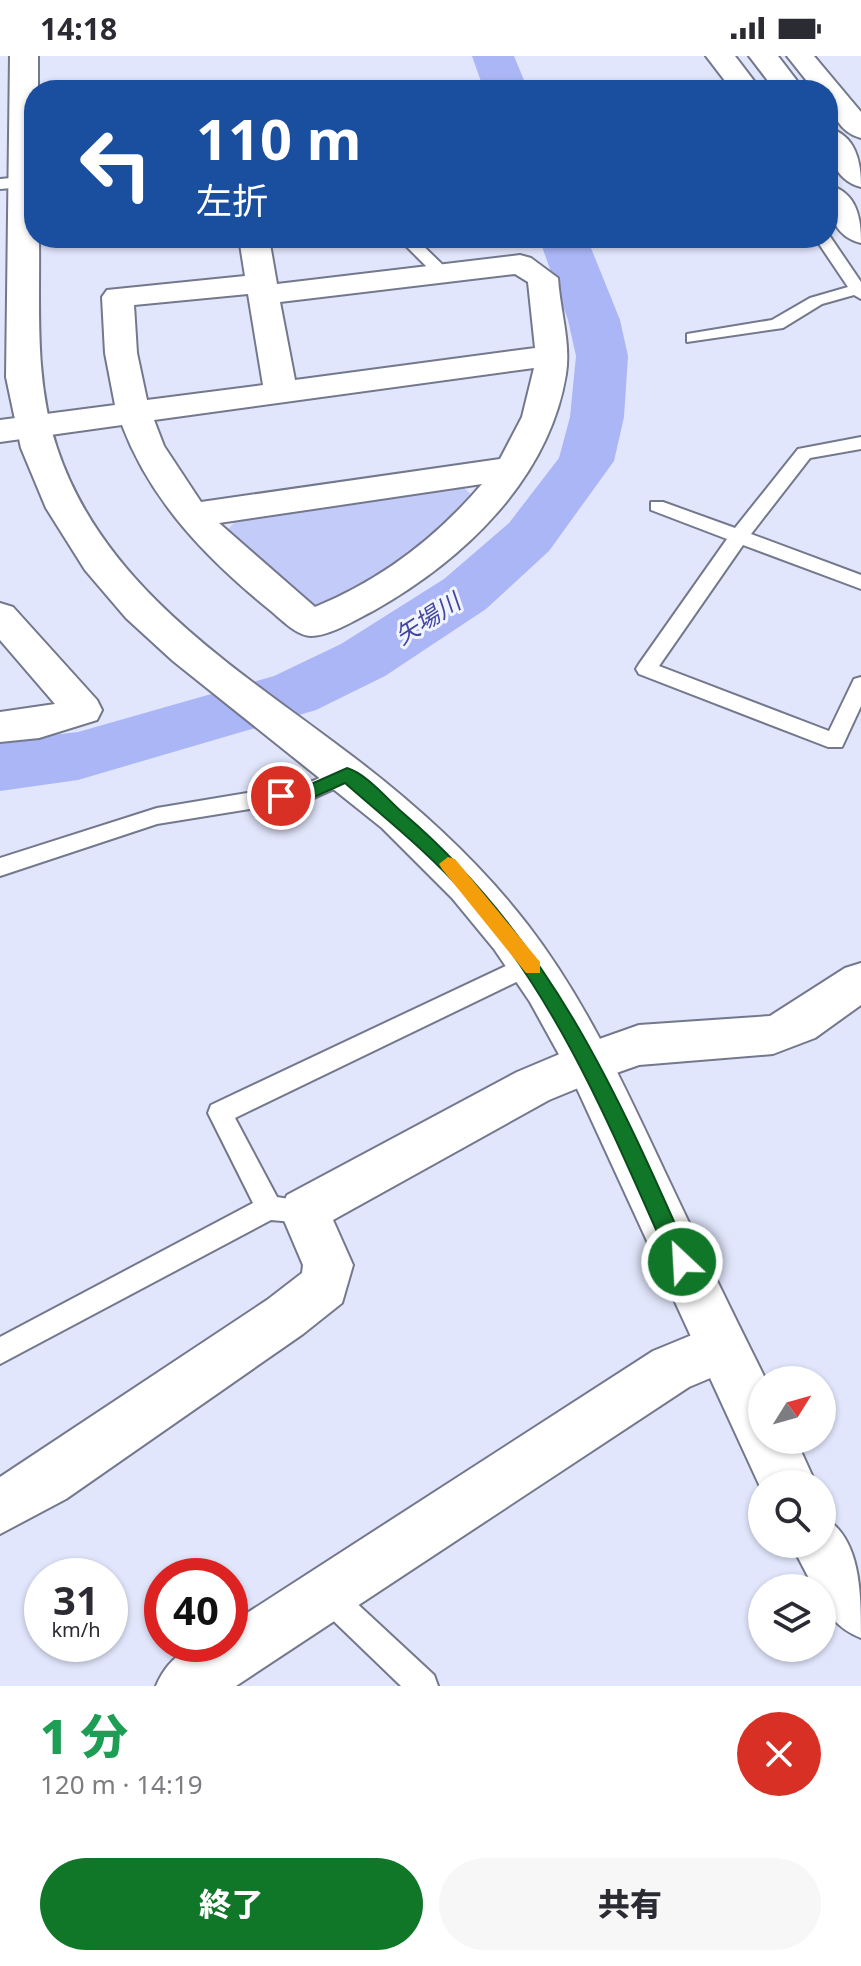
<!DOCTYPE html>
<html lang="ja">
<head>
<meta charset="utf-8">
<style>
  :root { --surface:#fff; --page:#f7f7f7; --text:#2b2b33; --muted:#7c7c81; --accent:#107729 }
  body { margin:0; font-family:"Noto Sans","Noto Sans JP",sans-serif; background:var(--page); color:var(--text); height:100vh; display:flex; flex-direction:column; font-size:30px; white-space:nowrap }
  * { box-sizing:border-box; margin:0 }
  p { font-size:26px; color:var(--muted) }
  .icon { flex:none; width:44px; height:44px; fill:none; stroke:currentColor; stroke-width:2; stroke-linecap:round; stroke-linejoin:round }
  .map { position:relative; height:1630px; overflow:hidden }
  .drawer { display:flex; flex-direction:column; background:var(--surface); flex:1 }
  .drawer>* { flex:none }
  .guide { position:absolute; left:24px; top:24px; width:814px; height:168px; border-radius:32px; box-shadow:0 2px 6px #0004; background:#1a4fa0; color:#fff; overflow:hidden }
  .needle { width:52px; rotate:53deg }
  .controls { position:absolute; left:748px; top:1310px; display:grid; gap:16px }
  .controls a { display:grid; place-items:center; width:88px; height:88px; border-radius:50%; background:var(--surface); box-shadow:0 2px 6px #0004; font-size:40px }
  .speed { position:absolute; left:24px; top:1502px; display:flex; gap:16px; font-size:40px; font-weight:700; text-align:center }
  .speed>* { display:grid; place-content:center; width:104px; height:104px; border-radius:50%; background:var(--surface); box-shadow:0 2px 6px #0004; line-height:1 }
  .speed small { font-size:20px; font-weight:400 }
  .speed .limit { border:12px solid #d22; background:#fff; color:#111 }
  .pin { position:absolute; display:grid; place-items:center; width:68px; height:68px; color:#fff; margin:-34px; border:4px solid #fff; border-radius:50%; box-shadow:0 2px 8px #0007 }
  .me { position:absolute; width:88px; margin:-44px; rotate:335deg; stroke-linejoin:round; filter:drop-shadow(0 0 6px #0008) }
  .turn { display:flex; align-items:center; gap:28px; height:168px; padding:0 40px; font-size:36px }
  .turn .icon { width:104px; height:104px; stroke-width:2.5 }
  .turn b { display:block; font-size:56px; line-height:68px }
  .round { display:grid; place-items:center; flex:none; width:84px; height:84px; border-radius:42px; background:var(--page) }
  .overview { display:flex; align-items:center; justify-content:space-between; height:136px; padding:0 40px }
  h1 { font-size:48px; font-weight:800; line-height:60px; color:#1e9e55 }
  .action { display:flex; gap:16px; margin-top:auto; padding:16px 40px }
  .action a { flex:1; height:92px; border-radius:48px; background:var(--accent); color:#fff; font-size:32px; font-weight:800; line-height:92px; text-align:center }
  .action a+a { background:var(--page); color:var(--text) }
  .status { display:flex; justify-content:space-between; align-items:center; height:56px; padding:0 40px; background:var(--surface); direction:ltr }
  .status svg { height:22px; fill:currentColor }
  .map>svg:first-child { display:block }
  .green { fill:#c3cbf8 }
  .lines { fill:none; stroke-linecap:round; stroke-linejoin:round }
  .river { fill:#abb6f6; fill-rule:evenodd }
  .service-casing { stroke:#74788c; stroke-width:4 }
  .minor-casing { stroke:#74788c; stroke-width:4 }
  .tertiary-casing { stroke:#74788c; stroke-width:4 }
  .trunk-casing { stroke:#74788c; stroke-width:4 }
  .service { fill:#fff; fill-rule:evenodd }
  .minor { fill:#fff; fill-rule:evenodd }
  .tertiary { fill:#fff; fill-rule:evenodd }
  .trunk { fill:#fff; fill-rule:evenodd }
  .route { fill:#107729; stroke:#0a4d1b; stroke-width:2 }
  .slow { fill:#f59e0b }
  .labels { text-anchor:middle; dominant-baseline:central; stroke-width:6; stroke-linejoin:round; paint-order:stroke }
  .water-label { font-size:24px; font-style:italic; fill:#4347a2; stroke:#f2f4fd }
</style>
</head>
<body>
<div class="status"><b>14:18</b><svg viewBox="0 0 49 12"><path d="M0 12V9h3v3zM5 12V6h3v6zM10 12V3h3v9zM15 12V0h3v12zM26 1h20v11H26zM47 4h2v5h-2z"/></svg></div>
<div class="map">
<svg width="861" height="1630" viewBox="0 0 861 1630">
  <rect width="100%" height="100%" fill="#e1e6fc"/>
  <path class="green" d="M463 431 478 445 425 496 332 550 306 549 223 480 236 464Z"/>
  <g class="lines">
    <g class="river">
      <path d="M472 0H514L528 34H484Z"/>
      <path d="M539 182H587L620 264 628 300 624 361 614 405 549 495 486 553 385 620 316 654 78 724 0 735V685L78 676 274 620 341 588 444 523 509 467 559 402 570 361 576 300 568 264Z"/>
    </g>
    <g class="service-casing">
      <g id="service">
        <path d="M34 120V130L0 133V123Z"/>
        <path d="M829 179 861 226V243L854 239 822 248 783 272 687 286V278L772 264 810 242 848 231 815 182H828Z"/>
        <path d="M398 182H415L448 214V220H436Z"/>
        <path d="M861 381V393L810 402 751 478 861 519V533L743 489 659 610 829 675 854 623 861 621V650L842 691H828L639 618 636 613 639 608 727 483 651 454V446H663L735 472 798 393Z"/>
        <path d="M347 710 354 712 358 718 354 724 312 743 157 768 0 820V802L157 752 308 727Z"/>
        <path d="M531 898 539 901 542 908 539 915 235 1062 277 1141 313 1147 317 1155 313 1163 304 1167 271 1164 0 1308V1281L253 1147 208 1057 211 1049Z"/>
        <path d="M327 1524 337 1529 434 1619 438 1630H401L317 1549 312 1539 317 1529Z"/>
      </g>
    </g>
    <g class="minor-casing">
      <g id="minor">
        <path d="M787 0H814L861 56V82C840 77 828 54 828 34H814Z"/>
        <path d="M239 182H269L277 228 520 199 531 202 558 222C560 254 571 287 566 318 549 424 462 505 373 555 357 563 330 580 311 580 297 580 282 564 271 555 208 504 151 446 122 369L0 386V364L115 349 105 297 102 241 107 234 245 220ZM515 218 528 226 535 292 295 324 280 246ZM248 238 263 329 147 344 137 297 134 249ZM534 312 522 361 500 403 201 446 164 390 154 364ZM482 428C436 482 381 524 315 551L219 467Z"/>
        <path d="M0 547 13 551 97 644 102 654 97 664 39 682 0 686V656L55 648 0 584Z"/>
        <path d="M861 907V949L815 982 773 998 639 1009 605 1021 549 1044 333 1164 353 1209 342 1247 303 1278 66 1443 0 1478V1421L267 1244 302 1217 303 1209 280 1155 287 1139 517 1016 574 992 639 969 770 960 845 912Z"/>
        <path d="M721 1267 739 1274 747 1292 739 1310 689 1331 236 1630H156C171 1595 194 1588 230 1588V1568L653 1295Z"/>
      </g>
    </g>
    <g class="tertiary-casing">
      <g id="tertiary">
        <path d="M10 0H38V34H34V182H39C40 252 34 324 57 392 105 537 246 618 360 706 422 754 480 807 527 868 585 943 624 1029 664 1114 697 1184 731 1254 766 1324H762V1384H796L816 1428H762V1435L573 1024 530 946 494 893 452 842 382 772 173 605 126 562 85 514 46 452 21 392 6 321Z"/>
        <path d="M822 1460C861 1481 861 1536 861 1582 839 1573 822 1557 822 1532H814L791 1488H822Z"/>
      </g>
    </g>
    <g class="trunk-casing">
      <g id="trunk">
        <path d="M706 0H735L761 34H732Z"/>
        <path d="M749 0H778L804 34H775Z"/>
        <path d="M828 72C856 79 861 106 861 131 833 124 828 97 828 72Z"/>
        <path d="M828 129C857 136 861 162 861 187 832 180 828 154 828 129Z"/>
      </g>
    </g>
    <use href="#service" class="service"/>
    <use href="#minor" class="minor"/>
    <use href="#tertiary" class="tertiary"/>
    <use href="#trunk" class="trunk"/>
  </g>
  <path class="route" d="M347 712C367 718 387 743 403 757 549 882 616 1034 692 1206L689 1214 682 1216 674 1214C615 1083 562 947 465 838 429 797 386 763 345 727L312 742 281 747 272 740 275 735 309 729Z"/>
  <path class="slow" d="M448 801 455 803 540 906V917H526L442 813 439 808Z"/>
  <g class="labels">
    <g class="water-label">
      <text transform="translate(427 562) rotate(-33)">矢場川</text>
    </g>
  </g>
</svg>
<div class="controls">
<a><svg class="needle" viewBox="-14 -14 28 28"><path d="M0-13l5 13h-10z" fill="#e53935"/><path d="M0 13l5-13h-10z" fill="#7c7c81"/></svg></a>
<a><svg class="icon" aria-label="search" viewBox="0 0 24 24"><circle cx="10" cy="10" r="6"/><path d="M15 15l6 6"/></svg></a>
<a><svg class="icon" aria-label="layers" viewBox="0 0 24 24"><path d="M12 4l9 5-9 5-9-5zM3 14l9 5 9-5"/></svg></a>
</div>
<div class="speed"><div>31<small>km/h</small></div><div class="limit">40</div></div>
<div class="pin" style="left:281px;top:740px;background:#d93025"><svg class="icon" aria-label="arrive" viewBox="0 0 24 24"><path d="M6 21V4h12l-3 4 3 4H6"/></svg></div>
<svg class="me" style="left:682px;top:1206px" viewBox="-20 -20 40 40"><circle r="17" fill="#107729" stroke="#fff" stroke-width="3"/><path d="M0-11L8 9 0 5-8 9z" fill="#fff"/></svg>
<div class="guide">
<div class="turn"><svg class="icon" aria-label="left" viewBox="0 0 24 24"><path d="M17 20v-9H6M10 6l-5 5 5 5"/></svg><div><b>110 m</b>左折</div></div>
</div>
</div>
<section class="drawer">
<div class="overview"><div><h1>1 分</h1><p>120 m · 14:19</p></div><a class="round" style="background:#d93025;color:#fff"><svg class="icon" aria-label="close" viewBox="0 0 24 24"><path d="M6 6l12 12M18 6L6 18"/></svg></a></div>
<div class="action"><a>終了</a><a>共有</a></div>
</section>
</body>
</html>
